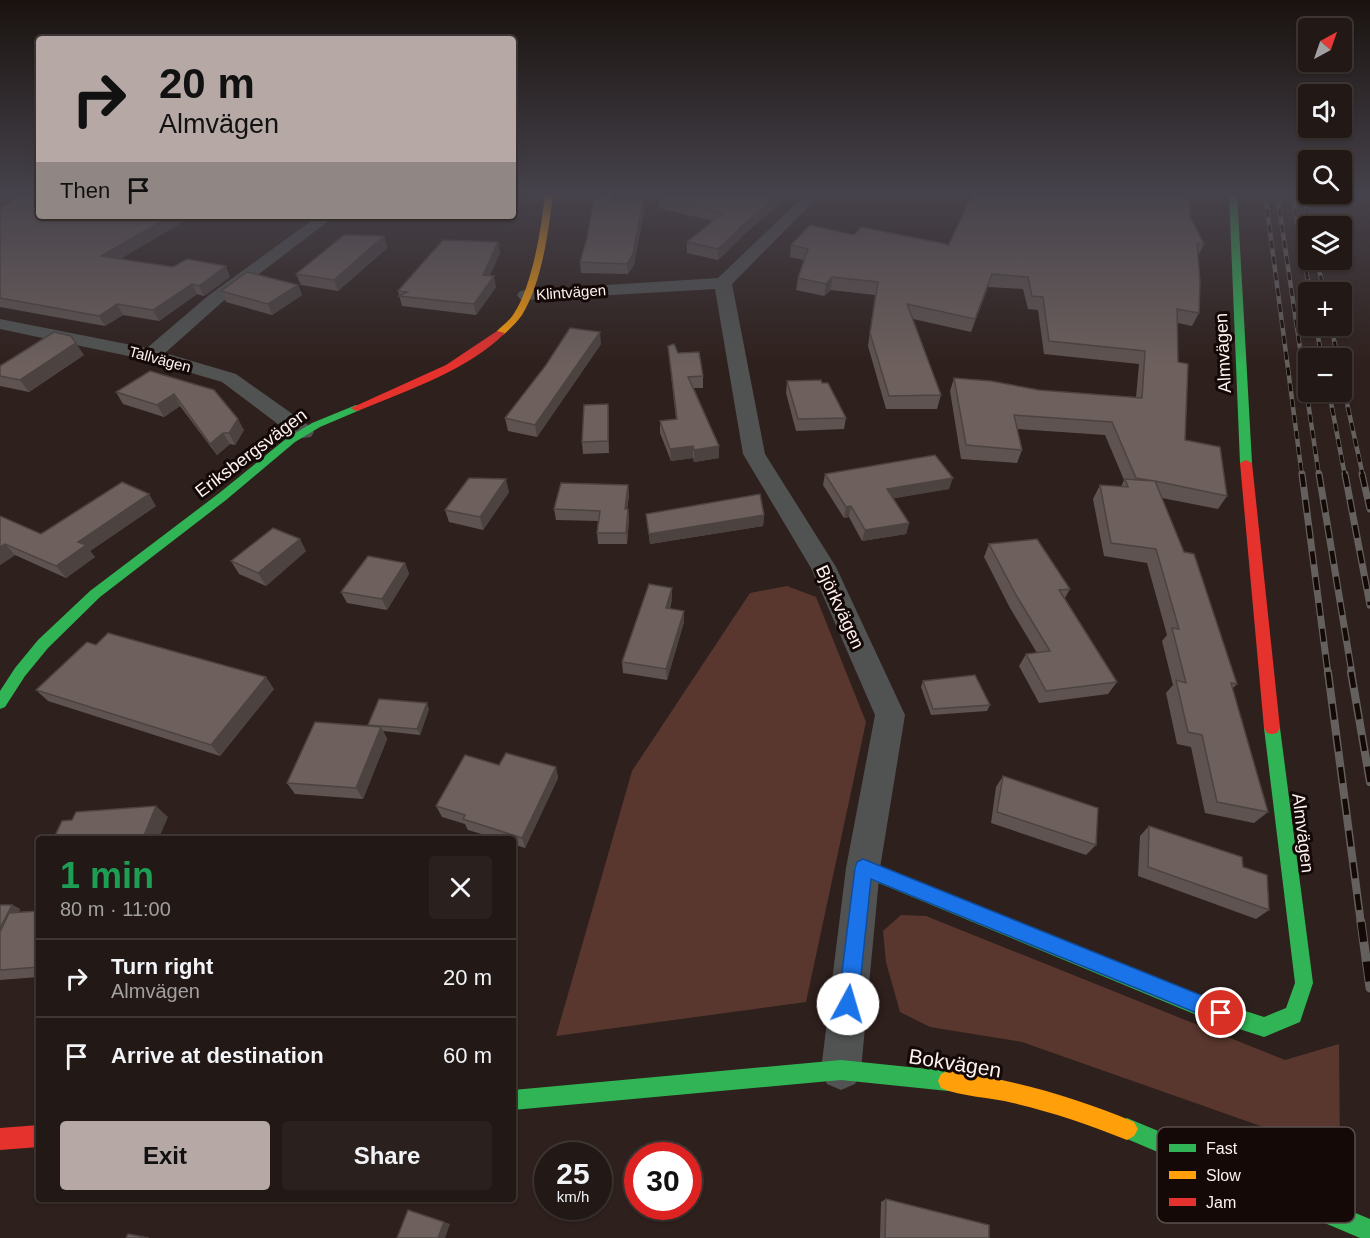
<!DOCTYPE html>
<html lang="en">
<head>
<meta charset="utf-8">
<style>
  :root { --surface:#221815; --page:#2a211e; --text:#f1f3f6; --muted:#a2a0a0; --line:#3f3734; --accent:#b5a8a5 }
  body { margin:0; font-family:Arial,sans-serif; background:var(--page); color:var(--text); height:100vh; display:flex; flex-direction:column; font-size:22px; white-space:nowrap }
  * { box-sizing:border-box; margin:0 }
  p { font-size:20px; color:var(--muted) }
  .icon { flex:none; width:33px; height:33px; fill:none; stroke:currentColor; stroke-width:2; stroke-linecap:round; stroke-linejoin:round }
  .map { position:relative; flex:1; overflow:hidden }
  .drawer { position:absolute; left:36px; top:836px; width:480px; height:366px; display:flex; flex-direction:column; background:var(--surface); border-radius:6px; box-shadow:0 2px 4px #0004,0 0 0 2px var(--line) }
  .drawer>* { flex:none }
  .banner { position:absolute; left:36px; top:36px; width:480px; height:183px; border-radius:6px; box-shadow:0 2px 4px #0004,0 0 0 2px var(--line); background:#b5a8a5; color:#111; overflow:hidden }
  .needle { width:39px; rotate:40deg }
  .fabs { position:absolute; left:1298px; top:18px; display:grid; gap:12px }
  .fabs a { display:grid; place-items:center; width:54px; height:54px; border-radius:6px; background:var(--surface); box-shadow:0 2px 4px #0004,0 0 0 2px var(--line); font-size:30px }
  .speed { position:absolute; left:534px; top:1142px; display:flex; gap:12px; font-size:30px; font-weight:700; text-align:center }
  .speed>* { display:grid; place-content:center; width:78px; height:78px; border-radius:50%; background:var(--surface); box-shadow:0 2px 4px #0004,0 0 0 2px var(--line); line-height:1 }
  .speed small { font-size:15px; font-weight:400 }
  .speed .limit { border:9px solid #d22; background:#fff; color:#111 }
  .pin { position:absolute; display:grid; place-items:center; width:51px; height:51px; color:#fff; margin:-26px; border:3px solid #fff; border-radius:50%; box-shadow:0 2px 6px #0007 }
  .me { position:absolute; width:66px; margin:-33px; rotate:6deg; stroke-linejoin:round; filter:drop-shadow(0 0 4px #0008) }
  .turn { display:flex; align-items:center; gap:21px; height:126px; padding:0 24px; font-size:27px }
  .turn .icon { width:78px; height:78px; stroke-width:2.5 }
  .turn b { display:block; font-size:42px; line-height:51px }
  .then { display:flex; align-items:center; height:57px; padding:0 24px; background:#0003; gap:12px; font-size:22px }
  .round { display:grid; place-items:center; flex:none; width:63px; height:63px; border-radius:6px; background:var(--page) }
  .summary { display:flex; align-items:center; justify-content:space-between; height:102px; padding:0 24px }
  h1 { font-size:36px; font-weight:600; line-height:45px; color:#1e9e55 }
  .action { display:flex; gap:12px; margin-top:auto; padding:12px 24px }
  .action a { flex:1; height:69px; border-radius:6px; background:var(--accent); color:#111; font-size:24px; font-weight:600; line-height:69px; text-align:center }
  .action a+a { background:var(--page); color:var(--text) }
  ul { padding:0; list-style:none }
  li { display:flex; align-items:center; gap:18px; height:78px; padding:0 24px; border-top:2px solid var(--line) }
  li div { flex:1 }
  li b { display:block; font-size:22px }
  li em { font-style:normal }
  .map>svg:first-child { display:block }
  .green { fill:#59372e }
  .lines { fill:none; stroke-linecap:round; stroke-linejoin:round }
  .street { fill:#515352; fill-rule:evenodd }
  .fast { fill:#30b455; fill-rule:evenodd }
  .slow { fill:#ff9f0a; fill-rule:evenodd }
  .jam { fill:#e5322d; fill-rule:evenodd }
  .rail-far3-casing { stroke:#64605d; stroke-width:4.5 }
  .rail-far2-casing { stroke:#64605d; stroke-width:7 }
  .rail-far1-casing { stroke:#64605d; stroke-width:8 }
  .rail-casing { stroke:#64605d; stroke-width:9 }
  .rail-far3 { stroke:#140907; stroke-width:3; stroke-dasharray:8; stroke-linecap:butt }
  .rail-far2 { stroke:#140907; stroke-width:4.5; stroke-dasharray:13; stroke-linecap:butt }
  .rail-far1 { stroke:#140907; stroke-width:5; stroke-dasharray:16; stroke-linecap:butt }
  .rail { stroke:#140907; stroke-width:7; stroke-dasharray:20; stroke-linecap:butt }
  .wall { fill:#5e5350 }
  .shaded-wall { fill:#4c4341 }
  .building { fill:#6d605d; stroke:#4c4341; stroke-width:1.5 }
  .route { fill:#1a73e8; stroke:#114b97; stroke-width:1.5 }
  .labels { text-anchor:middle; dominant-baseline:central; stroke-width:6; stroke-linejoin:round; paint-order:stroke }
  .far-street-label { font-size:15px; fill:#fdf2ef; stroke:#140907 }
  .street-label { font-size:18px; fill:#fdf2ef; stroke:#140907 }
  .near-street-label { font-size:21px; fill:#fdf2ef; stroke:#140907 }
  .key { fill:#140907; stroke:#5a4f4d; stroke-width:1.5 }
  .key-label { font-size:16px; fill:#fdf2ef }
</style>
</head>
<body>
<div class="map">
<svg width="1370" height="1238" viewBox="0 0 1370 1238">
  <rect width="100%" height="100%" fill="#2e201c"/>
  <g class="green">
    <path d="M787 586 816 597 866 722 806 1002 556 1036 632 771 750 593Z"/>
    <path d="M901 915 926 916 1285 1060 1339 1044 1340 1154 1022 1042 930 1027 900 1012 886 962 883 931Z"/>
  </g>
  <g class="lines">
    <g class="street">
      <path d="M807 193H822L732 284 765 454 836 567 905 715 880 868 861 1070 855 1084 841 1090 827 1084 821 1070 846 868 875 715 811 568 743 454 715 289 526 300 520 299 517 295 520 291 526 290 718 278Z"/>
      <path d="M318 216H335L221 303 165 353 236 374 311 427 314 432 311 437 303 438 295 437 222 382 147 360 0 329V319L147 348 209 295Z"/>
    </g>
    <g class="fast">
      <path d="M1229 193H1237L1252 463 1246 466 1240 463Z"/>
      <path d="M356 405 361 408 360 410 320 427 295 442 226 500 100 597 48 648 25 676 5 707 0 709V691L15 668 38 640 90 591 218 494 287 438 312 423Z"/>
      <path d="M1272 722 1277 723 1280 728 1313 983 1300 1022 1264 1037 1199 1016 857 874 854 868 857 862 863 860 1199 996 1264 1017 1286 1008 1295 983 1264 728 1267 723Z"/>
      <path d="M841 1060 948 1071 955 1074 958 1081 955 1088 948 1091 841 1080 513 1110V1090Z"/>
      <path d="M1127 1118 1370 1219V1238H1360L1120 1136 1116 1129 1120 1122Z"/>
    </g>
    <g class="slow">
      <path d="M545 193H553C549 230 542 282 522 315 517 322 510 329 503 335H497V331C502 326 509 321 513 315 532 288 542 226 545 193Z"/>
      <path d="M948 1071C1012 1079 1075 1097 1134 1122L1138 1129 1134 1136 1127 1140C1090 1125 1052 1112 1013 1103 991 1097 961 1097 941 1088L938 1081 941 1074Z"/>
    </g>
    <g class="jam">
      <path d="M497 331 505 333C470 369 406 391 360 410L356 411 351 408 446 365Z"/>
      <path d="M1246 460 1252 463 1280 728 1277 733 1272 734 1267 733 1264 728 1240 463Z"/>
      <path d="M39 1125V1147L0 1150V1128Z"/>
    </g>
    <g class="rail-far3-casing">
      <g id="rail-far3">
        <path d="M1265 193 1302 476"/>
        <path d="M1277 193 1319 476"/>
        <path d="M1292 193 1310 292"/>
        <path d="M1303 193 1310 226"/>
        <path d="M1317 260 1324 292"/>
        <path d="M1316 326 1322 358"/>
        <path d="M1331 326 1338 358"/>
        <path d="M1341 376 1363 476"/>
        <path d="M1329 392 1345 476"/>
      </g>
    </g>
    <g class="rail-far2-casing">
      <g id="rail-far2">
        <path d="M1302 474 1328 674"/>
        <path d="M1319 474 1352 674"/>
        <path d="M1345 474 1370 605"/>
        <path d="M1362 474 1370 509"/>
      </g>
    </g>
    <g class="rail-far1-casing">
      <g id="rail-far1">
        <path d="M1328 672 1361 924"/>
        <path d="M1351 672 1370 782"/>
      </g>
    </g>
    <g class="rail-casing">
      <path id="rail" d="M1361 922 1370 988"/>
    </g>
    <use href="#rail-far3" class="rail-far3"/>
    <use href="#rail-far2" class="rail-far2"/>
    <use href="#rail-far1" class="rail-far1"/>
    <use href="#rail" class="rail"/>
  </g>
  <g class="wall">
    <path d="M792 193 741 237 740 239 718 260 687 253V242L713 221 658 208V198Z"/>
    <path d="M613 200H643L644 210 634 265 628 274 581 273 580 262Z"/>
    <path d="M0 208 39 216H185L186 220 120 259 230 277 204 296 197 294 159 321 123 315 105 326 0 307Z"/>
    <path d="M1190 220 1204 244 1198 256 1199 313 1192 326 1178 323V362L1185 440 1227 496 1218 509 1162 498 1237 684 1232 689 1268 812 1254 823 1205 813 1191 747 1177 744 1166 693 1173 685 1162 641 1167 635 1147 563 1104 556 1093 499 1100 485 1121 487 1124 480 1105 435 1017 429 1022 450 1017 463 961 459 950 391 954 378 1039 390 1136 397 1139 364 1044 354 1038 310 1028 309 1023 289 988 287 971 332 913 319 941 395 937 409H886L868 346 875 295 831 290 824 296 796 290 798 278 804 260 790 257 791 245 854 235 948 246Z"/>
    <path d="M384 236 387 248 338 291 301 285 296 274Z"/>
    <path d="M498 242 500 253 489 276 496 287 476 315 402 306 398 291Z"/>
    <path d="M298 285 302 295 272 315 226 302 221 291Z"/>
    <path d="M601 344 537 437 508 431 505 418 546 365Z"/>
    <path d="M668 346 678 353 703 376V388H694L719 446V458L694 462 693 458 671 461 660 433V421L676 419 669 357Z"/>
    <path d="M84 355 29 392 0 386V366Z"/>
    <path d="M150 371 244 430 235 445 230 444 217 455 180 406 164 417 123 404 116 392Z"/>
    <path d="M787 381 822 383 846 418 844 429 796 431 786 393Z"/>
    <path d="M608 404 609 415V453L583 454 582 442Z"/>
    <path d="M825 474 949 489 893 498 909 523 906 534 862 541 849 517 844 518 823 485Z"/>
    <path d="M628 485 629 496 627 509H628L629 520 627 544H598L597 533 598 521 556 520 554 509Z"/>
    <path d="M509 492 483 530 449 522 445 510Z"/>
    <path d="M156 506 90 551 95 557 66 578 15 555 0 565V516L41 534Z"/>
    <path d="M646 514 764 515 763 526 650 544Z"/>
    <path d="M989 544 1070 589 1065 598 1117 682 1108 694 1039 703 1019 666 1026 654 1037 653 1010 608 984 557Z"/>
    <path d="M306 551 266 586 239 574 231 561Z"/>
    <path d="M405 563 409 574 387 610 347 603 341 592Z"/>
    <path d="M672 599 670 609 684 622 667 680 623 673 622 662Z"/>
    <path d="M96 645 274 689 220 756 48 701 36 690Z"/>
    <path d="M923 681 990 705 987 711 931 715 921 687Z"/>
    <path d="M429 709 420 735 383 731 387 739 363 799 295 794 287 783 369 726 368 725Z"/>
    <path d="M499 765 556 767 558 778 525 848 513 844V838H495L468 830 465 824 442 817 436 806Z"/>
    <path d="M1003 776 1096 845 1086 855 991 823 996 787Z"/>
    <path d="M1149 826 1243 867 1269 910 1256 919 1138 876 1140 836Z"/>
    <path d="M0 905H12L20 909 19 912 39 911V977L0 980Z"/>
    <path d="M886 1199 989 1238H880L881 1202Z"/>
  </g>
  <g class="shaded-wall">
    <path d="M781 193H792L741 237 740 239 718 260V249L739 228Z"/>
    <path d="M643 200 644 210 634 265 628 274 627 264Z"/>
    <path d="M171 216H185L186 220 107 267 101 256Z"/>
    <path d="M384 236 387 248 338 291 334 280Z"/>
    <path d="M498 242 500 253 485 286 483 275Z"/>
    <path d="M226 266 230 277 204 296 199 286Z"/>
    <path d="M992 274 988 287 971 332 975 319Z"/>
    <path d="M494 276 496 287 476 315 474 304Z"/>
    <path d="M832 277 831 290 824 296 826 284Z"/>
    <path d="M192 284 197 294 159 321 153 310Z"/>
    <path d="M298 285 302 295 272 315 268 304Z"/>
    <path d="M117 304 123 315 105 326 99 316Z"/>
    <path d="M600 332 601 344 537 437 535 425Z"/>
    <path d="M76 343 84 355 29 392 20 380Z"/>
    <path d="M174 394 180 406 164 417 157 405Z"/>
    <path d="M608 404 609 415V453L608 441Z"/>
    <path d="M238 419 244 430 235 445 229 433Z"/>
    <path d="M223 433 230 444 217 455 210 444Z"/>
    <path d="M693 446V458L671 461 670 449Z"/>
    <path d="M719 446V458L694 462V450Z"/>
    <path d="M953 478 949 489 885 500 887 489Z"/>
    <path d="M506 479 509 492 483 530 480 517Z"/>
    <path d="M628 485 629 496 625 520V509Z"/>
    <path d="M149 494 156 506 90 551 95 557 66 578 56 566 78 542Z"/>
    <path d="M851 506 849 517 844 518 846 507Z"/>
    <path d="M628 509 629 520 627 544 626 533Z"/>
    <path d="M764 515 763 526 650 544 649 534Z"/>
    <path d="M909 523 906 534 862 541 865 530Z"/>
    <path d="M300 539 306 551 266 586 258 573Z"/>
    <path d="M5 544 15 555 0 565V547Z"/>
    <path d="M405 563 409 574 387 610 382 599Z"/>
    <path d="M672 588V599L666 619V608Z"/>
    <path d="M684 611V622L667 680 666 669Z"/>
    <path d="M266 677 274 689 220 756 211 745Z"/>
    <path d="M427 703 429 709 420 735 417 729Z"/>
    <path d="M381 727 387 739 363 799 356 788Z"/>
    <path d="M556 767 558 778 525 848 522 838Z"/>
    <path d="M156 806 168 817 159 838H143Z"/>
    <path d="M12 905 20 909 2 945 0 944V928Z"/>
    <path d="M415 1212 450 1224 445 1238H438Z"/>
  </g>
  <g class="building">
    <path d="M595 193H611L613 200H643L633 254 627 264 580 262 587 238Z"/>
    <path d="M665 193H781L739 228H741L718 249 687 242 723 213 658 198Z"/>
    <path d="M973 193H1190V220H1192L1204 244 1197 243 1200 281 1199 313 1177 309 1178 362 1188 364 1185 440 1220 447 1227 496 1155 481 1184 552 1194 554 1237 684 1231 683 1268 812 1217 802 1202 735 1188 732 1176 680 1186 683 1172 628 1179 629 1156 549 1111 543 1100 485 1128 487 1125 479 1154 481 1136 478 1112 422 1014 415 1022 450 966 445 954 378 991 381 1039 390 1142 398 1145 351 1049 341 1043 297 1032 296 1028 277 992 274 975 319 907 304 941 395 889 396 870 333 878 282 832 277 826 284 798 278 808 249 791 245 810 225 854 235 861 227 946 244 948 246Z"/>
    <path d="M24 194 39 195V216H171L101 256 173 267 187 259 226 266 199 286 192 284 153 310 117 304 99 316 0 298V208Z"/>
    <path d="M344 235 384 236 334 280 296 274Z"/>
    <path d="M443 240 498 242 483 275 494 276 474 304 399 296 407 292 398 291Z"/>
    <path d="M247 272 298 285 268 304 221 291Z"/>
    <path d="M570 328 600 332 535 425 505 418 546 365Z"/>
    <path d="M54 332 71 336 76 343 20 380 0 376V366Z"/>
    <path d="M674 344 678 353 699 352 703 376 688 377 719 446 694 450 693 446 670 449 660 421 677 419 668 346Z"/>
    <path d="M150 371 214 390 238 419 229 433H223L210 444 174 394 157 405 116 392Z"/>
    <path d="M821 380 822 383H828L846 418 798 419 787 381Z"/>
    <path d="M608 404V441L582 442 584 405Z"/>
    <path d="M935 455 953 478 887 489 909 523 865 530 851 506 846 507 825 474Z"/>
    <path d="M469 478 506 479 480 517 445 510Z"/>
    <path d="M122 482 149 494 78 542 86 545 56 566 5 544 0 547V516L41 534Z"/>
    <path d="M561 483 628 485 625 509H628L626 533H597L600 511 554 509Z"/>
    <path d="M760 494 764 515 649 534 646 514Z"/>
    <path d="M273 528 300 539 258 573 231 561Z"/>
    <path d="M1037 539 1070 589 1059 590 1117 682 1046 691 1026 654 1050 651 1016 595 989 544Z"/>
    <path d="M368 556 405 563 382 599 341 592Z"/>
    <path d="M649 584 672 588 666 608 684 611 666 669 622 662Z"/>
    <path d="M108 633 266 677 211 745 36 690 87 642 96 645Z"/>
    <path d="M975 675 990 705 933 709 923 681Z"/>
    <path d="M379 699 427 703 417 729 368 725Z"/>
    <path d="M315 722 381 727 356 788 287 783Z"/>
    <path d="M506 753 556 767 522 838 463 819 465 815 436 806 465 755 499 765Z"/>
    <path d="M1003 776 1098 808 1096 845 997 812Z"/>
    <path d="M156 806 143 838H54L62 821 72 820 76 812Z"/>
    <path d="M1149 826 1242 857 1243 867 1267 875 1269 910 1148 867Z"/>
    <path d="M0 905H12L0 928Z"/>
    <path d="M39 911V967L0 970V932L9 913Z"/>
    <path d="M886 1199 989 1225V1238H885Z"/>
    <path d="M408 1210 444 1222 438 1238H397Z"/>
    <path d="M128 1234 149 1238H126Z"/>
  </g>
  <linearGradient id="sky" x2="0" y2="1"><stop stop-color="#19120f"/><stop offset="0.53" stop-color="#46424b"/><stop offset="1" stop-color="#46424b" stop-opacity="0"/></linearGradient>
  <rect width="1370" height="366" fill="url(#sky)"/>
  <path class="route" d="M863 859 1228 1006 1231 1013 1228 1020 1221 1023 871 879 858 1004 855 1011 848 1014 841 1011 838 1004 855 868 857 862Z"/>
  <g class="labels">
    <g class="far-street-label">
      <text transform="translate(571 292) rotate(-4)">Klintvägen</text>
      <text transform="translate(160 359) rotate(15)">Tallvägen</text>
    </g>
    <g class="street-label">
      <text transform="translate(1223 353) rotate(-93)">Almvägen</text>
      <text transform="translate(251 453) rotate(-37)">Eriksbergsvägen</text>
      <text transform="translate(840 607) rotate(65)">Björkvägen</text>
      <text transform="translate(1303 833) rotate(83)">Almvägen</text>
    </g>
    <g class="near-street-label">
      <text transform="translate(955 1063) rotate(9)">Bokvägen</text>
    </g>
  </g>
  <rect x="1157" y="1127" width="198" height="96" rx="9" class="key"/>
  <rect x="1169" y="1144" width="27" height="8" fill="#30b455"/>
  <rect x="1169" y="1171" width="27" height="8" fill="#ff9f0a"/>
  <rect x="1169" y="1198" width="27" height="8" fill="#e5322d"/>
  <g class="key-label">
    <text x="1206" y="1154">Fast</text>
    <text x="1206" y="1181">Slow</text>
    <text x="1206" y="1208">Jam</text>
  </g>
</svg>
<div class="fabs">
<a><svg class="needle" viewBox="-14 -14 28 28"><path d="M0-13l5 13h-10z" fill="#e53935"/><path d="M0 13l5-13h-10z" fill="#a2a0a0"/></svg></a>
<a><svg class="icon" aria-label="sound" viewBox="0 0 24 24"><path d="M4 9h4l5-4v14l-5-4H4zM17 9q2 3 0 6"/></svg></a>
<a><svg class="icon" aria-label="search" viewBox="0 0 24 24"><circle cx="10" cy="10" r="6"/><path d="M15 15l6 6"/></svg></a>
<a><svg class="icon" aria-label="layers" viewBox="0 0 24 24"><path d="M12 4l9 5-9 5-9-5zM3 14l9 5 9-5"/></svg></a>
<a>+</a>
<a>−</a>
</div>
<div class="speed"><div>25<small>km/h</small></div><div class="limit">30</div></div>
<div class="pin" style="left:1221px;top:1013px;background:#d93025"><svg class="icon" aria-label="arrive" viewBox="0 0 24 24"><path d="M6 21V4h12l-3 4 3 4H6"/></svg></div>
<svg class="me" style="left:848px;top:1004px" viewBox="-20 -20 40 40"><circle r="19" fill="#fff"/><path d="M0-13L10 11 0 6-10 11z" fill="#1a73e8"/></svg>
<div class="banner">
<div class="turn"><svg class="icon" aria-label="right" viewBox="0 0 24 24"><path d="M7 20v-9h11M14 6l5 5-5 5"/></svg><div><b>20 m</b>Almvägen</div></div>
<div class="then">Then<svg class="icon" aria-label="arrive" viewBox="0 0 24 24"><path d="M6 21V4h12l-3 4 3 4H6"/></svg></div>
</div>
<section class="drawer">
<div class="summary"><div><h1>1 min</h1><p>80 m · 11:00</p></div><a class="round"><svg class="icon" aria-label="close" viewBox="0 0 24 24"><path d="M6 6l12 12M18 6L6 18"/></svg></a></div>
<ul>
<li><svg class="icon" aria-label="right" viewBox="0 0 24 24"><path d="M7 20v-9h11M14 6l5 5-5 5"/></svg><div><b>Turn right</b><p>Almvägen</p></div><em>20 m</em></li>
<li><svg class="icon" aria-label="arrive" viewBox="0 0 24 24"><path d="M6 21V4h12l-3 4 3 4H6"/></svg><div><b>Arrive at destination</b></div><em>60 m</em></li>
</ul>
<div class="action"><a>Exit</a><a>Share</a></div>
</section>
</div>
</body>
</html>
